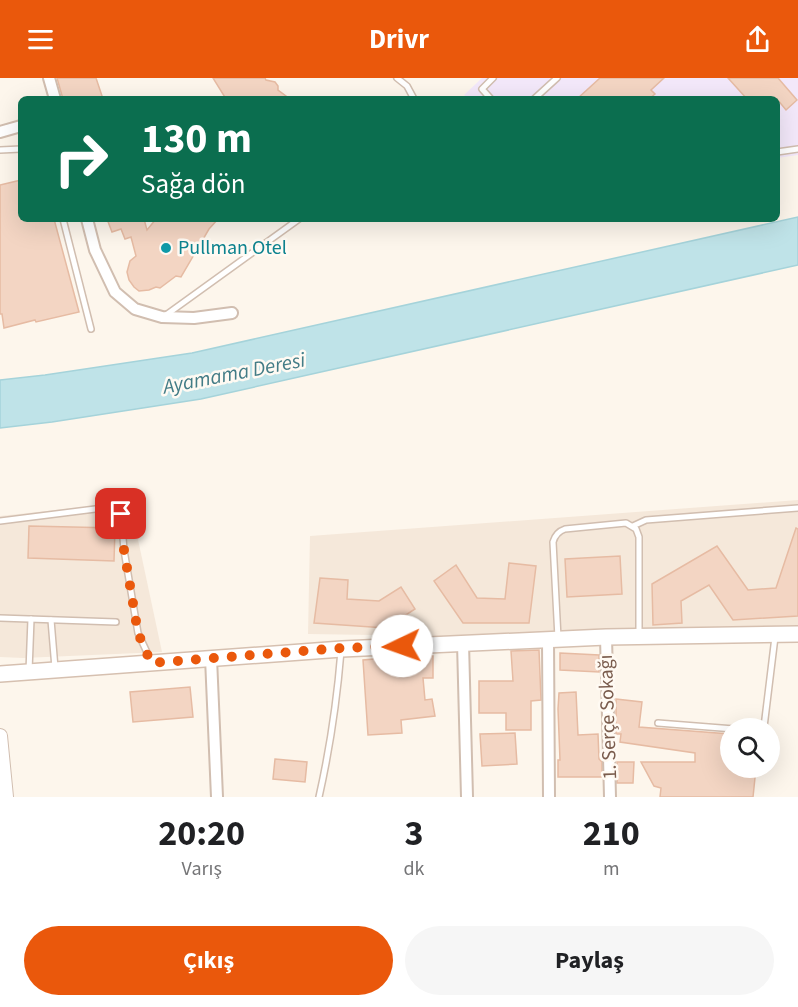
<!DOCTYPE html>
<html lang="tr">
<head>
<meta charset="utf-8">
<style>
  :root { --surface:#fff; --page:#f6f6f6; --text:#202124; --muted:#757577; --accent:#ea580c }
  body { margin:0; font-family:"Source Sans 3",sans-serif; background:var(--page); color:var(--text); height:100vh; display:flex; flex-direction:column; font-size:22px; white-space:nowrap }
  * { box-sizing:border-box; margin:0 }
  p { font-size:20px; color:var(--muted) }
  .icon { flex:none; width:33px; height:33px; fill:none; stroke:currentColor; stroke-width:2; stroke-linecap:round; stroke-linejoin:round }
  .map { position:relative; height:719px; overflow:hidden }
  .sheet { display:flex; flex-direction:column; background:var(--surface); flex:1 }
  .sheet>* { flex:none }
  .guide { position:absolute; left:18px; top:18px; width:762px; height:126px; border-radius:9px; box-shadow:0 6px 24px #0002; background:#0b6e4f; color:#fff; overflow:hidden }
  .controls { position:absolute; left:720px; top:640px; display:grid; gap:12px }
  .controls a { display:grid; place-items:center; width:60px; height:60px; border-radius:50%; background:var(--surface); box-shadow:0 6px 24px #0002; font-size:30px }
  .pin { position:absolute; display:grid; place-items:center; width:51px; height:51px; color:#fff; margin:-26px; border-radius:12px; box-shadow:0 3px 9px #0006 }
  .me { position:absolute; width:66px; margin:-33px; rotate:267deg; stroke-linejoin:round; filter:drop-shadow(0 0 4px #0008) }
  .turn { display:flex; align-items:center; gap:21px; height:126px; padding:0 24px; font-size:27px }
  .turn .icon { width:78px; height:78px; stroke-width:2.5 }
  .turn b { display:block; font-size:42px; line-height:51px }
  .eta { display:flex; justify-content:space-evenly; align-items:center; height:102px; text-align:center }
  .eta b { font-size:36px; font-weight:700; line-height:42px }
  .button { display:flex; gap:12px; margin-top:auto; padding:12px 24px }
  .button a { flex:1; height:69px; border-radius:36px; background:var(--accent); color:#fff; font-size:24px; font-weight:700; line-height:69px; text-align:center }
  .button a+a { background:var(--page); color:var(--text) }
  header { display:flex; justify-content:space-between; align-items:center; height:78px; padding:0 24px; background:var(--accent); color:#fff; font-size:27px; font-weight:700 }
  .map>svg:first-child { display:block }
  .residential { fill:#f5e8da }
  .education { fill:#f3e8fa }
  .water { fill:#bfe3e8; stroke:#a5d3da; stroke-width:1.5 }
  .building { fill:#f3d5c3; stroke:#e6bba3; stroke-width:1.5 }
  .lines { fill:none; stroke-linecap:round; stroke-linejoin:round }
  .service-casing { stroke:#d1beb0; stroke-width:8 }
  .minor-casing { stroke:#d1beb0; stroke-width:14 }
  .tertiary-casing { stroke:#d1beb0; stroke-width:16 }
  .secondary-casing { stroke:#d6c0b0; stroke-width:18 }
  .service { stroke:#fff; stroke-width:5 }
  .minor { stroke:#fff; stroke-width:10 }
  .tertiary { stroke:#fff; stroke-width:14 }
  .secondary { stroke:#fff; stroke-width:15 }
  .route { stroke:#ea580c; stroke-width:10; stroke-dasharray:0 18 }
  .culture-dot { fill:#0f9aa8; stroke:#fffaf3; stroke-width:2 }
  .labels { text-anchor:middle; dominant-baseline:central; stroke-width:5; stroke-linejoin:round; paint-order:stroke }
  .culture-label { font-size:20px; fill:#0d838f; stroke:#fffaf3; text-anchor:start }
  .street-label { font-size:20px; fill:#7a5c4d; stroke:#fffaf3 }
  .water-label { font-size:21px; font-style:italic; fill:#437c86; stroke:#fffaf3 }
</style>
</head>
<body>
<header><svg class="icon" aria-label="menu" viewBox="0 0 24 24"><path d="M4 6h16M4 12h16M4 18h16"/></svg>Drivr<svg class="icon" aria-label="share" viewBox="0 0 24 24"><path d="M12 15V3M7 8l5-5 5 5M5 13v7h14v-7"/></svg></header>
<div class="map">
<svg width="798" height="719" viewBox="0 0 798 719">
  <rect width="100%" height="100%" fill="#fdf6ec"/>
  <g class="residential">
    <path d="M798 422V547L601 555 436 558 308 556 310 458Z"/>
    <path d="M130 424 162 574 23 580 0 579V438Z"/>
  </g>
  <path class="education" d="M482 0H798V77L777 80V21H470L464 17Z"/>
  <path class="water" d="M798 139V187L201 321 52 344 0 350V302L45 297 192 275Z"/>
  <g class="building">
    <path d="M57 0H96L103 21H63Z"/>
    <path d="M213 0H265L266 2 275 4 278 8V12L290 21H226Z"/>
    <path d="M600 0H664L651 12 655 16 649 21H577Z"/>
    <path d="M728 0H778L797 22 786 32 777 21H747Z"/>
    <path d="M21 102V141H54L79 234 36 244 35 242 4 250 2 236H0V107Z"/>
    <path d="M107 141H144L147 152 156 141H218L209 151 181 199 176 198 160 210 156 209 149 212 139 213 134 209 129 202 127 194 130 183 136 178 131 159 125 161 121 151 112 154Z"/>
    <path d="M29 448 115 450 114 483 28 480Z"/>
    <path d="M796 450 798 451V538L733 542 709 507 681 523 682 545 653 547 652 506 717 468 748 512 776 510Z"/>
    <path d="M620 478 622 516 567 519 565 481Z"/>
    <path d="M509 485 536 488 529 545H463L434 503 456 487 477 520 505 521Z"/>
    <path d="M320 500 348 502 347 521 379 523 401 509 415 531 386 550 314 545Z"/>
    <path d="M539 572 541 622 531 623V652H506V635H479V603H513L511 573Z"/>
    <path d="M560 575 599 577V594L560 592Z"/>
    <path d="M409 578H433V600H423L425 622 432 621 435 638 401 642 402 655 368 657 363 582Z"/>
    <path d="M190 609 193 639 133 644 130 614Z"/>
    <path d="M576 614 578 657 598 656 599 681 602 684V699H558V682H560L558 631 559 615Z"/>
    <path d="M616 621 642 624 639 649 730 656V690H756L753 719H660L661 710 654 708 641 684H695V675L620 664 621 656H616Z"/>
    <path d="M515 655 517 686 482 688 480 656Z"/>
    <path d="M275 681 307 684 305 704 273 701Z"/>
    <path d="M617 684H634L633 705H617Z"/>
  </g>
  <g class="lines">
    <g class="service-casing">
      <g id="service">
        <path d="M397 0 407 8 414 21"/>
        <path d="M491 21 482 11 493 0"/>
        <path d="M534 21 557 0"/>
        <path d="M0 72 21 71"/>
        <path d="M777 74 798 71"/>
        <path d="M63 141 91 251"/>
        <path d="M166 237 299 141"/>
        <path d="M0 443 111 429 118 432 121 436 124 472 138 555 151 583"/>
        <path d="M633 448 646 442 798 430"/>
        <path d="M0 540 116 544"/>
        <path d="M51 542 55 590"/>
        <path d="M558 560 553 464C555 457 559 453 565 451L626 445 636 451 639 459V556"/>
        <path d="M29 593 31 541"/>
        <path d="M658 645 734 651"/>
        <path d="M761 651 764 649 775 559"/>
        <path d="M319 719C330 670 337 622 341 573"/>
      </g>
    </g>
    <g class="minor-casing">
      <g id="minor">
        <path d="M49 0 55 21"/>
        <path d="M0 54 21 48"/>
        <path d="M87 141 95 172 115 214 135 231 162 239 194 240 232 235"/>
        <path d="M606 559 610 719"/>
        <path d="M548 562 549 719"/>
        <path d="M463 565 467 719"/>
        <path d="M211 580 217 719"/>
      </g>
    </g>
    <g class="tertiary-casing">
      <path id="tertiary" d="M0 658 6 719"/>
    </g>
    <g class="secondary-casing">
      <path id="secondary" d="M0 596 342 571 606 559 798 556"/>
    </g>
    <use href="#service" class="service"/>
    <use href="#minor" class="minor"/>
    <use href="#tertiary" class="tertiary"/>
    <use href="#secondary" class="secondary"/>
  </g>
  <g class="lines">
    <path class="route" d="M121 436 124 472 138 555 151 585 342 570 402 568"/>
  </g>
  <circle class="culture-dot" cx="166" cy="170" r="6"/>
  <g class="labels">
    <g class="culture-label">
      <text x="178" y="170">Pullman Otel</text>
    </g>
    <g class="street-label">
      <text transform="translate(608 639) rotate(-92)">1. Serçe Sokağı</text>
    </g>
    <g class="water-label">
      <text transform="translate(234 295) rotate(-11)">Ayamama Deresi</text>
    </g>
  </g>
</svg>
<div class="controls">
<a><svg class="icon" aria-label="search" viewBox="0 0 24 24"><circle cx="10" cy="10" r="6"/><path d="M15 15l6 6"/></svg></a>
</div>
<div class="pin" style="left:121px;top:436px;background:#d93025"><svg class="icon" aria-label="arrive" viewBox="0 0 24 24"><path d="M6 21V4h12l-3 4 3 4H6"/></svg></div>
<svg class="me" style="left:402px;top:568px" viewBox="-20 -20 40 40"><circle r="19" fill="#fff"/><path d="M0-13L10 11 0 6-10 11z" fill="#ea580c"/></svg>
<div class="guide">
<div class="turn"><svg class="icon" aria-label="right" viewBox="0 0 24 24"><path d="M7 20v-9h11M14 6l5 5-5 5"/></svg><div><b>130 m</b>Sağa dön</div></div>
</div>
</div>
<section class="sheet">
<div class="eta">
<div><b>20:20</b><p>Varış</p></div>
<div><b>3</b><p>dk</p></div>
<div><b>210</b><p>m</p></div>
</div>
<div class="button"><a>Çıkış</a><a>Paylaş</a></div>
</section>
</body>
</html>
